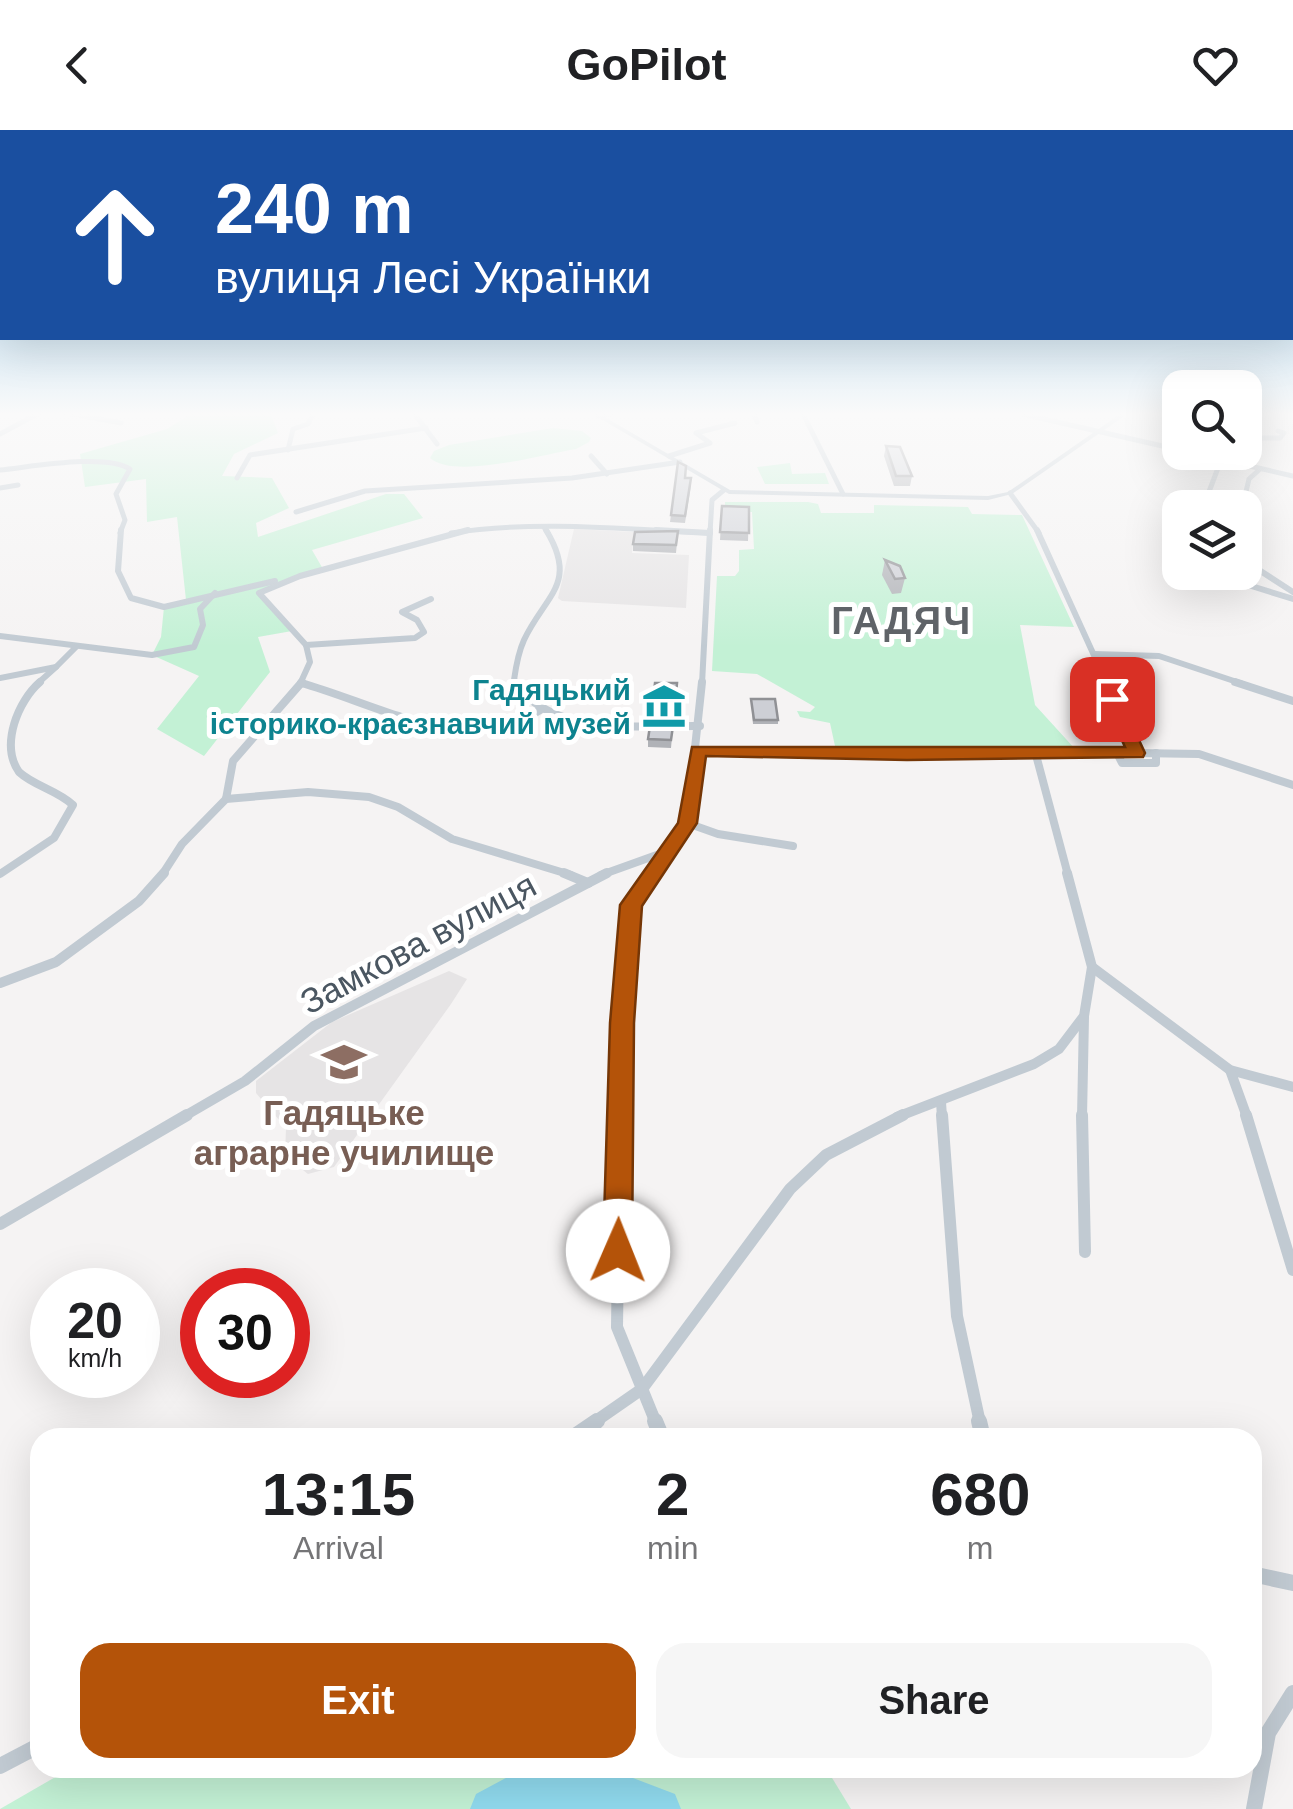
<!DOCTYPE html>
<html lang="en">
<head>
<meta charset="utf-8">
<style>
  :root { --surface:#fff; --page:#f6f6f6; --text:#202124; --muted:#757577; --accent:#b45309 }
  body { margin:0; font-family:Helvetica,sans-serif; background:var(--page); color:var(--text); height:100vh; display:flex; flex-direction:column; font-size:38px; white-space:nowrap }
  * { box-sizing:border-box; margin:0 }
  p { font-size:32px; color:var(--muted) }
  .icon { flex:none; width:55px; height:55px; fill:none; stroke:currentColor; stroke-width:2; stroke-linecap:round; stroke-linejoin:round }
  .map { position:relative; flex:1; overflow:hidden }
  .details { position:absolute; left:30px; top:1298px; width:1232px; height:350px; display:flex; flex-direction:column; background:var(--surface); border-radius:30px; box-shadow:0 10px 40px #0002 }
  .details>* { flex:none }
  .hud { position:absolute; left:0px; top:0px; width:1295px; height:210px; box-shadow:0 10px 40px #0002; background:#1a4fa0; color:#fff; overflow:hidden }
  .buttons { position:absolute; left:1162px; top:240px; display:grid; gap:20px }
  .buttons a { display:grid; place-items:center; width:100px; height:100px; border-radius:20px; background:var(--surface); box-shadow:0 10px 40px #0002; font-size:50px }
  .speed { position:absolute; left:30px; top:1138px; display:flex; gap:20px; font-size:50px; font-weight:700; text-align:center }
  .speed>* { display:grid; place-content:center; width:130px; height:130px; border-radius:50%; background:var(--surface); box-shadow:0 10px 40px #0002; line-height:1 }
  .speed small { font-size:25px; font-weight:400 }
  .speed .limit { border:15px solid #d22; background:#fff; color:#111 }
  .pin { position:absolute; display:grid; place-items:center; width:85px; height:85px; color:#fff; margin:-42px; border-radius:20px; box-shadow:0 5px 15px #0006 }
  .me { position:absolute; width:110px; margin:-55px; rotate:1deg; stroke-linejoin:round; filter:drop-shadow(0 0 8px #0008) }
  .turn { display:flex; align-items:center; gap:35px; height:210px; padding:0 50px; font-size:45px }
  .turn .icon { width:130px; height:130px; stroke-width:2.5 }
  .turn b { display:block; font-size:70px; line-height:85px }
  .eta { display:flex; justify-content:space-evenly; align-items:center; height:170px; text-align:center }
  .eta b { font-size:60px; font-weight:700; line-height:70px }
  .action { display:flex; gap:20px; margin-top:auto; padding:20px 50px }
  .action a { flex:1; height:115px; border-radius:30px; background:var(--accent); color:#fff; font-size:40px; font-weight:700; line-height:115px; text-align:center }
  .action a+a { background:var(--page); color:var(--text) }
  header { display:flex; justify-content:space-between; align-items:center; height:130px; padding:0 50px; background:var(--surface); font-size:45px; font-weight:700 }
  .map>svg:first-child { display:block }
  .education { fill:#e6e4e5 }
  .green { fill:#c3f1d5 }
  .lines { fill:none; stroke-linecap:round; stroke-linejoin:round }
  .river { fill:#90daee; fill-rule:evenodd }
  .minor-far5 { stroke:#c1cad2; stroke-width:5 }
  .minor-far4 { stroke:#c1cad2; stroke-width:6 }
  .minor-far3 { stroke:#c1cad2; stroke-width:8 }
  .minor-far2 { stroke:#c1cad2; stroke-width:10 }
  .minor-far1 { stroke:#c1cad2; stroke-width:12 }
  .minor { stroke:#c1cad2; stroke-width:16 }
  .tertiary { fill:#c1cad2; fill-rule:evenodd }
  .wall { fill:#b0b2b7 }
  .building { fill:#cdcfd5; stroke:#909195; stroke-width:2.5 }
  .route { fill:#b45309; stroke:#753606; stroke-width:2.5 }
  .labels { text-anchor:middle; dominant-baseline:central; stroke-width:10; stroke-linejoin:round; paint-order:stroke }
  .far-culture-label { font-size:30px; font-weight:bold; fill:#0d838f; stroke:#fff; text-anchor:end }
  .street-label { font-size:35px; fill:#4a5661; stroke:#fff }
  .education-label { font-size:35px; font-weight:bold; fill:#785e54; stroke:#fff }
  .far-district-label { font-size:38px; font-weight:bold; letter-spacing:2.5px; fill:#5f6368; stroke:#fff }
</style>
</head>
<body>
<header><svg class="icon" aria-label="back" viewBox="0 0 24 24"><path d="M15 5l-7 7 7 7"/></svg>GoPilot<svg class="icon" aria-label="heart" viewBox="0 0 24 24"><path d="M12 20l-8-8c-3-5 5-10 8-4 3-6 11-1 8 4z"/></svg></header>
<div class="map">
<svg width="1293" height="1679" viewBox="0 0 1293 1679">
  <rect width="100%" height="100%" fill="#f5f3f3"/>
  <g class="education">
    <path d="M574 399 634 402 632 423 689 425 686 478 562 471 558 468Z"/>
    <path d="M449 841 467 849 451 874 334 1037 308 1044 285 1026 286 998 256 963V951L332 892Z"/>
  </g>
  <g class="green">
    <path d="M194 282H270L278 303 234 324 222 346 272 348 289 378 256 393 258 407 386 364H404L423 388 312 420 323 439 260 462 292 501 258 507 270 542 204 626 157 599 199 546 152 525 161 507 164 477 186 470 177 387 147 392 146 349 85 357 80 324 167 299Z"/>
    <path d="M553 298 582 301 591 308 589 312 576 319C544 324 455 350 430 328L434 321 449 315Z"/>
    <path d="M790 333 792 344 825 343 829 354H765L757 337Z"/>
    <path d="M725 372H808L818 374 821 383H874V375L968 377 972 384 1022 385 1074 497 1020 495 1035 575 1076 620 835 616 830 593 800 587 797 581 810 582 815 577 757 544 712 541 717 446H735L739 441V420L754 419 752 382 725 381Z"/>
    <path d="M71 1638H826L851 1679H0Z"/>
  </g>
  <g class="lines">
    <path class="river" d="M517 1642 633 1648 675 1664 681 1679H470L476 1664Z"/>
    <g class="minor-far5">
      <path d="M62 282 121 293"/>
      <path d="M413 282 437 314"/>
      <path d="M753 282 757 292"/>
      <path d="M802 282 843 364"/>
      <path d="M1013 282 1180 320"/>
      <path d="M598 286 619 282"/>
      <path d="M0 304 41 282"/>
      <path d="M1245 308H1280L1284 303 1278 301"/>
      <path d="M288 320 293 299 308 294 314 282"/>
      <path d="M1189 322 1293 346"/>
      <path d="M591 326 607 344"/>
      <path d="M669 326 710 313 696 303 735 293"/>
      <path d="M0 340C31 337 105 323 130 339L116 364 125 390 120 403"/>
      <path d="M237 348 250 325 426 298"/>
      <path d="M0 358 18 355"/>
      <path d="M1010 363 1039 403"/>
      <path d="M1244 370 1249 349 1260 339"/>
      <path d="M1204 375 1221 330 1228 322"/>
      <path d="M296 382 365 361 572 348 680 332"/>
      <path d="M544 397 548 403"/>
      <path d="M451 403C535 390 623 399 708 403"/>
      <path d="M710 403 712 370 724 360"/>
    </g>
    <g class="minor-far4">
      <path d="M121 400 118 441 131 468 164 477 275 451"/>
      <path d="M656 400 710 403"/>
      <path d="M1037 400 1107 554"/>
      <path d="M1245 431 1293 462"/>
      <path d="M1238 456 1245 454 1293 469"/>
      <path d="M0 506 152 525 194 517 203 495 200 479 215 463"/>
      <path d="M306 515 415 508 424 502 417 490 402 482 431 469"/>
      <path d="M1095 524 1159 526 1243 554"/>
      <path d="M0 548 56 537 76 517"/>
      <path d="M301 553 305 554"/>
      <path d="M37 554 56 537"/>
      <path d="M300 554 310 532 306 515 259 463 300 446 468 400"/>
      <path d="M517 554 514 550C516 536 518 523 524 510 545 465 579 454 546 400"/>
      <path d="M702 554 710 400"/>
    </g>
    <g class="minor-far3">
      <path d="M515 552C552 608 640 595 700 596"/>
      <path d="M1235 552 1293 571"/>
      <path d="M301 553C378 574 464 628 540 580"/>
      <path d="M698 620 907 625 1136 623 1106 552"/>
      <path d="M1117 623 1122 633H1156V623"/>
      <path d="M1136 623 1199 624 1293 655"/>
      <path d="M1036 625 1068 745"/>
      <path d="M226 669 308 662 369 667 398 677 452 709 571 745"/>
      <path d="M687 693 718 704 793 716"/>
      <path d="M0 744 54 708 73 675C57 660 34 656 19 642 0 615 18 571 40 552"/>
      <path d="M162 745 182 714 226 669 233 631 302 552"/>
      <path d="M601 745 665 722"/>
      <path d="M651 745 687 693 702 552"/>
    </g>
    <g class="minor-far2">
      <path d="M564 743 588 753"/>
      <path d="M1092 837 1230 940 1293 957"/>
      <path d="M0 853 56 832 139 771 164 743"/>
      <path d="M1230 940 1247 987"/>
      <path d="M941 972 942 987"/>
      <path d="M183 987 245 951 314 896 607 743"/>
      <path d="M620 987 622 893 631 775 653 743"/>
      <path d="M897 987 1034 934 1059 919 1084 886 1092 837 1067 743"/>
      <path d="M1082 987 1084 887"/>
    </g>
    <g class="minor-far1">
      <path d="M620 985 617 1197 656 1293"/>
      <path d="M942 985 957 1186 980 1293"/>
      <path d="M1082 985 1085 1122"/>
      <path d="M1246 985 1293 1140"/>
      <path d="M0 1094 187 985"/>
      <path d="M593 1293 642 1259 790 1059 826 1025 903 985"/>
    </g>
    <g class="minor">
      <path d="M655 1291 662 1308"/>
      <path d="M979 1291 983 1308"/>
      <path d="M572 1308 597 1291"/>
      <path d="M1252 1444 1293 1453"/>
      <path d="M0 1636 40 1615"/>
      <path d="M1254 1679 1268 1603 1293 1563"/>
    </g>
    <path class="tertiary" d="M589 282H596L730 360 988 366 1008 362 1123 282H1130L1012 364 988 370 729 364Z"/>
  </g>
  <g class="wall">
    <path d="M886 316 912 346 910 356H894L884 326Z"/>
    <path d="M685 348 691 355 685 393 670 392 671 385Z"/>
    <path d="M722 376 749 377 748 411 720 410Z"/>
    <path d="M678 401 676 423 633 421V414Z"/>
    <path d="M885 430 905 448 901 463 892 464 882 445Z"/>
    <path d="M677 553 675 588 652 589V577Z"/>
    <path d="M751 569 778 590V594H753Z"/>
    <path d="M673 596 671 618 648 617V609Z"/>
  </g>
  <g class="building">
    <path d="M886 316 900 317 912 346H896Z"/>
    <path d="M678 332 686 336 685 348H691L685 386 671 385Z"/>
    <path d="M722 376 749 377V403L720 402Z"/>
    <path d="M678 401 676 415 633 414 635 402Z"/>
    <path d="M885 430 900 436 905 448 895 449Z"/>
    <path d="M655 553H677L675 576 652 577Z"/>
    <path d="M751 569H775L778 590H754Z"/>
    <path d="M650 596H673L671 610 648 609Z"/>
  </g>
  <linearGradient id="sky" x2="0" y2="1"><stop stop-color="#85c3ea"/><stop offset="0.55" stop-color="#fafafa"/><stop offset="1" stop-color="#fafafa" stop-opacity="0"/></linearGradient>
  <rect width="1293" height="517" fill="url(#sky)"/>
  <path class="route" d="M1112 564 1120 569 1145 623 1143 627 907 630 706 626 697 693 642 776 634 893 632 1121 628 1131 618 1135 607 1131 603 1121 610 893 620 775 678 693 692 617H1125L1103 569Z"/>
  <defs>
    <g id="museum-bare" transform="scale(3.45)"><path d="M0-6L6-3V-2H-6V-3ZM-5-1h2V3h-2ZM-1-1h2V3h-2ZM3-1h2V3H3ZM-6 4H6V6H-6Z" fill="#0f9aa8" stroke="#fff" stroke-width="2.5" paint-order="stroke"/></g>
    <g id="university-bare" transform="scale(3.45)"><path d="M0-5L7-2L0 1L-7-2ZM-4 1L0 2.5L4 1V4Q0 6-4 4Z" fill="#8d6e63" stroke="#fff" stroke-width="2.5" paint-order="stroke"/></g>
  </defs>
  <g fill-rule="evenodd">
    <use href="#museum-bare" x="664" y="576"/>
    <use href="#university-bare" x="344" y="932"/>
  </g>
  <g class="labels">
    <g class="far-culture-label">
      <text x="631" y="559">Гадяцький<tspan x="631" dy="34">історико-краєзнавчий музей</tspan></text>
    </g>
    <g class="street-label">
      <text transform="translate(418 813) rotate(-28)">Замкова вулиця</text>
    </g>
    <g class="education-label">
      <text x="344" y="982">Гадяцьке<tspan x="344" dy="40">аграрне училище</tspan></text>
    </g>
    <g class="far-district-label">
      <text x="902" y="491">ГАДЯЧ</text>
    </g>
  </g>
</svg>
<div class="buttons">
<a><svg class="icon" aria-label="search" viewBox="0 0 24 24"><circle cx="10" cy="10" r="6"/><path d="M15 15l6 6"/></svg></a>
<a><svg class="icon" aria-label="layers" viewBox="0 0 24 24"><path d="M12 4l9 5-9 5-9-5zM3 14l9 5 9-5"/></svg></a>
</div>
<div class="speed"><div>20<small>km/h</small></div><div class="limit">30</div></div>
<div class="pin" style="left:1112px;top:569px;background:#d93025"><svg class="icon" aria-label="arrive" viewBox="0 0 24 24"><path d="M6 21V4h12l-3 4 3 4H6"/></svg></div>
<svg class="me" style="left:618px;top:1121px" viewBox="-20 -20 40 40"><circle r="19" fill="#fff"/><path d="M0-13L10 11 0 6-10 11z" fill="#b45309"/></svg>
<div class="hud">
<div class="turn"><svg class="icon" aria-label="ahead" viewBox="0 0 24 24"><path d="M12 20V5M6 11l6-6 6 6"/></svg><div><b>240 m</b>вулиця Лесі Українки</div></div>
</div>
<section class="details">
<div class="eta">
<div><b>13:15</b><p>Arrival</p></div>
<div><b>2</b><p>min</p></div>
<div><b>680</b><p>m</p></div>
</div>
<div class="action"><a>Exit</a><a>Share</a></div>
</section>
</div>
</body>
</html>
